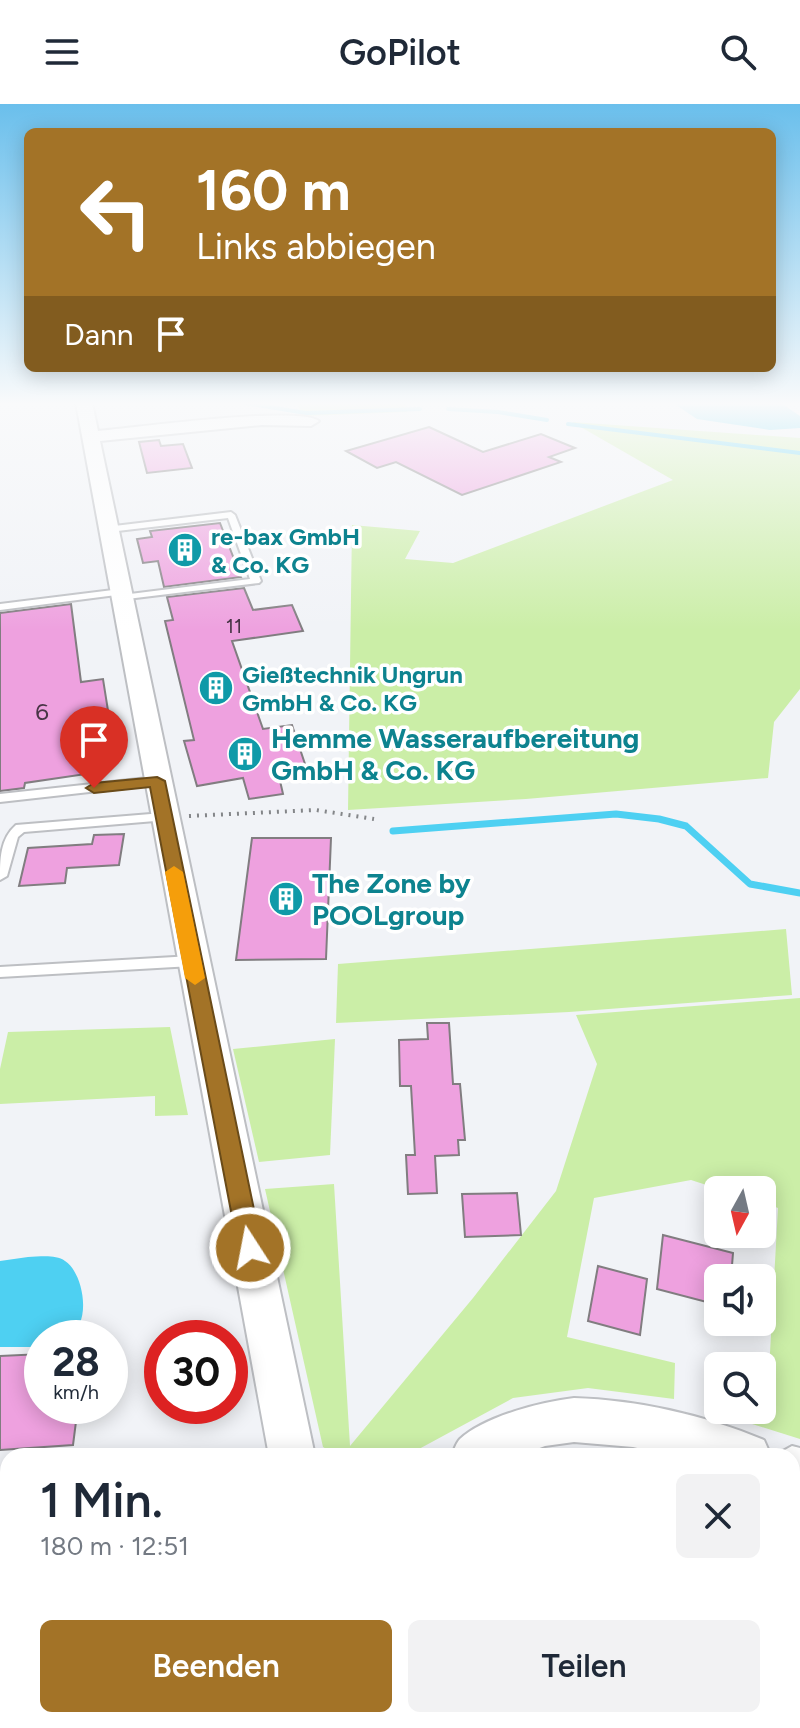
<!DOCTYPE html>
<html lang="de">
<head>
<meta charset="utf-8">
<style>
  :root { --surface:#fff; --page:#f2f2f3; --text:#1f2937; --muted:#747a83; --accent:#a37327 }
  body { margin:0; font-family:Figtree,sans-serif; background:var(--page); color:var(--text); height:100vh; display:flex; flex-direction:column; font-size:30px; white-space:nowrap }
  * { box-sizing:border-box; margin:0 }
  p { font-size:26px; color:var(--muted) }
  .icon { flex:none; width:44px; height:44px; fill:none; stroke:currentColor; stroke-width:2; stroke-linecap:round; stroke-linejoin:round }
  .map { position:relative; flex:1; overflow:hidden }
  .drawer { position:absolute; left:0px; top:1344px; width:800px; height:280px; display:flex; flex-direction:column; background:var(--surface); border-radius:24px 24px 0 0; box-shadow:0 4px 20px #0003 }
  .drawer>* { flex:none }
  .hud { position:absolute; left:24px; top:24px; width:752px; height:244px; border-radius:12px; box-shadow:0 4px 20px #0003; background:#a37327; color:#fff; overflow:hidden }
  .needle { width:52px; rotate:188deg }
  .fabs { position:absolute; left:704px; top:1072px; display:grid; gap:16px }
  .fabs a { display:grid; place-items:center; width:72px; height:72px; border-radius:12px; background:var(--surface); box-shadow:0 4px 20px #0003; font-size:40px }
  .speed { position:absolute; left:24px; top:1216px; display:flex; gap:16px; font-size:40px; font-weight:700; text-align:center }
  .speed>* { display:grid; place-content:center; width:104px; height:104px; border-radius:50%; background:var(--surface); box-shadow:0 4px 20px #0003; line-height:1 }
  .speed small { font-size:20px; font-weight:400 }
  .speed .limit { border:12px solid #d22; background:#fff; color:#111 }
  .pin { position:absolute; display:grid; place-items:center; width:68px; height:68px; color:#fff; margin:-82px -34px; border-radius:50% 50% 50% 0; rotate:-45deg; box-shadow:0 0 8px #0007 }
  .pin .icon { rotate:45deg }
  .me { position:absolute; width:88px; margin:-44px; rotate:349deg; stroke-linejoin:round; filter:drop-shadow(0 0 6px #0008) }
  .turn { display:flex; align-items:center; gap:28px; height:168px; padding:0 40px; font-size:36px }
  .turn .icon { width:104px; height:104px; stroke-width:2.5 }
  .turn b { display:block; font-size:56px; line-height:68px }
  .then { display:flex; align-items:center; height:76px; padding:0 40px; background:#0003; gap:16px; font-size:30px }
  .round { display:grid; place-items:center; flex:none; width:84px; height:84px; border-radius:12px; background:var(--page) }
  .overview { display:flex; align-items:center; justify-content:space-between; height:136px; padding:0 40px }
  h1 { font-size:48px; font-weight:600; line-height:60px }
  .primary-button { display:flex; gap:16px; margin-top:auto; padding:16px 40px }
  .primary-button a { flex:1; height:92px; border-radius:12px; background:var(--accent); color:#fff; font-size:32px; font-weight:600; line-height:92px; text-align:center }
  .primary-button a+a { background:var(--page); color:var(--text) }
  header { display:flex; justify-content:space-between; align-items:center; height:104px; padding:0 40px; background:var(--surface); font-size:36px; font-weight:600 }
  .map>svg:first-child { display:block }
  .green { fill:#cbeea7 }
  .water { fill:#4ed0f2 }
  .lines { fill:none; stroke-linecap:round; stroke-linejoin:round }
  .stream-far1 { stroke:#4ed0f2; stroke-width:4 }
  .stream { stroke:#4ed0f2; stroke-width:7 }
  .building { fill:#eea1df; stroke:#817d80; stroke-width:2 }
  .service-casing { stroke:#bdbfc3; stroke-width:4 }
  .minor-casing { stroke:#bdbfc3; stroke-width:4 }
  .path { stroke:#848689; stroke-width:4; stroke-dasharray:2 6; stroke-linecap:butt }
  .service { fill:#fff; fill-rule:evenodd }
  .minor { fill:#fff; fill-rule:evenodd }
  .route { fill:#a37327; stroke:#6a4b19; stroke-width:2 }
  .slow { fill:#f59e0b }
  .labels { text-anchor:middle; dominant-baseline:central; stroke-width:7; stroke-linejoin:round; paint-order:stroke }
  .far-number-label { font-size:20px; fill:#483546 }
  .far-culture-label { font-size:24px; font-weight:bold; fill:#0d838f; stroke:#fff; text-anchor:start }
  .number-label { font-size:24px; fill:#483546 }
  .culture-label { font-size:28px; font-weight:bold; fill:#0d838f; stroke:#fff; text-anchor:start }
</style>
</head>
<body>
<header><svg class="icon" aria-label="menu" viewBox="0 0 24 24"><path d="M4 6h16M4 12h16M4 18h16"/></svg>GoPilot<svg class="icon" aria-label="search" viewBox="0 0 24 24"><circle cx="10" cy="10" r="6"/><path d="M15 15l6 6"/></svg></header>
<div class="map">
<svg width="800" height="1624" viewBox="0 0 800 1624">
  <rect width="100%" height="100%" fill="#f1f3f7"/>
  <g class="green">
    <path d="M297 299H405L407 308 302 312Z"/>
    <path d="M572 318 800 334V585L774 618 768 674 526 695 348 706 352 421 420 427 405 455 453 459 673 376Z"/>
    <path d="M786 825 792 891 569 908 336 919 338 860Z"/>
    <path d="M800 894V1335L730 1313 731 1306H762V1284L768 1285 778 1104 762 1098V1086H722L691 1076 594 1094 567 1233 675 1259 674 1295 588 1284 513 1294 406 1352H338L323 1343 265 1085 334 1080 350 1342 473 1194 556 1087 597 960 576 911Z"/>
    <path d="M170 923 188 1011 155 1012V992L0 1000V965L8 928Z"/>
    <path d="M335 935 330 1051 259 1058 233 945Z"/>
  </g>
  <g class="water">
    <path d="M673 299H781L800 312V324L770 326 697 315Z"/>
    <path d="M28 1153C39 1153 55 1150 65 1157 84 1169 93 1222 67 1233 60 1236 49 1234 42 1234V1243H0V1157Z"/>
  </g>
  <g class="lines">
    <g class="stream-far1">
      <path d="M245 299 306 309 420 305"/>
      <path d="M448 305 498 308 547 316"/>
      <path d="M568 320 800 349"/>
    </g>
    <path class="stream" d="M393 727 616 710 659 715 686 722 750 780 800 789"/>
  </g>
  <g class="building">
    <path d="M429 323 483 348 541 330 575 344 549 353 561 358 462 391 396 358 377 364 346 347Z"/>
    <path d="M159 336 161 342 183 340 192 364 147 369 139 338Z"/>
    <path d="M220 419 241 473 164 483 158 457 143 459 137 435 152 433 150 427Z"/>
    <path d="M244 484 253 506 292 501 303 527 232 537 263 625 292 621 306 663 278 668 283 690 249 695 243 674 197 682 184 637 194 636 165 517 173 516 167 493Z"/>
    <path d="M71 500 81 578 103 575 112 632 89 635 93 669 25 679 24 684 0 687V509Z"/>
    <path d="M124 730 119 761 67 764 65 779 19 782 28 744 92 740 94 731Z"/>
    <path d="M252 734H331L326 855 236 856Z"/>
    <path d="M427 919H449L453 980H460L465 1036H458L459 1051 435 1052 437 1089 408 1090 406 1051H415L411 982H400L399 936 428 935Z"/>
    <path d="M517 1089 521 1131 465 1133 462 1090Z"/>
    <path d="M663 1131 733 1149 731 1174H718V1201L657 1185Z"/>
    <path d="M598 1162 647 1175 640 1231 588 1217Z"/>
    <path d="M42 1250V1302H78L73 1341 0 1346V1252Z"/>
  </g>
  <g class="lines">
    <g class="service-casing">
      <g id="service">
        <path d="M231 408 235 411 261 477 259 479 119 496V492L122 491 250 475 228 414 109 428 105 425 106 423Z"/>
        <path d="M121 485 126 488 124 490 0 506V500Z"/>
        <path d="M157 673 163 677 161 680 0 698V690Z"/>
        <path d="M163 709 167 710 169 713 167 716 24 728 18 733 7 772 0 776C0 755 0 735 16 721Z"/>
        <path d="M192 852 197 853 199 857 197 861 192 862 0 873V863Z"/>
      </g>
    </g>
    <g class="minor-casing">
      <g id="minor">
        <path d="M76 299H92L98 327C132 324 300 301 319 317L311 322 262 321 100 337 315 1352H269Z"/>
        <path d="M574 1294C638 1296 704 1311 764 1336L771 1352H672L633 1343 574 1338 545 1342 518 1352H451C454 1347 456 1339 460 1335 485 1312 541 1298 574 1294Z"/>
        <path d="M792 1342 800 1344V1390L792 1388V1352H774Z"/>
        <path d="M8 1451V1499L0 1500V1452Z"/>
        <path d="M231 1616H283V1624H229Z"/>
      </g>
    </g>
    <path class="path" d="M189 712 316 706 374 715"/>
    <use href="#service" class="service"/>
    <use href="#minor" class="minor"/>
  </g>
  <linearGradient id="sky" x2="0" y2="1"><stop stop-color="#6abfec"/><stop offset="0.57" stop-color="#f9fafb"/><stop offset="1" stop-color="#f9fafb" stop-opacity="0"/></linearGradient>
  <rect width="800" height="526" fill="url(#sky)"/>
  <path class="route" d="M157 673 165 677 262 1144 258 1152 250 1155 241 1152 238 1144 150 683 94 689 86 684 94 679Z"/>
  <path class="slow" d="M174 762 183 768 205 874 195 881 185 874 165 768Z"/>
  <defs>
    <g id="building-disc" transform="scale(1.8)"><circle r="9.5" fill="#0f9aa8" stroke="#fff"/><path d="M-4-6H4V6H1V3H-1V6H-4ZM-2.5-4.3h1.7v1.8h-1.7ZM.8-4.3h1.7v1.8H.8ZM-2.5-1h1.7V.8h-1.7ZM.8-1h1.7V.8H.8Z" fill="#fff"/></g>
  </defs>
  <g fill-rule="evenodd">
    <use href="#building-disc" x="185" y="446"/>
    <use href="#building-disc" x="216" y="584"/>
    <use href="#building-disc" x="245" y="650"/>
    <use href="#building-disc" x="286" y="795"/>
  </g>
  <g class="labels">
    <g class="far-number-label">
      <text x="234" y="522">11</text>
    </g>
    <g class="far-culture-label">
      <text x="211" y="432">re-bax GmbH<tspan x="211" dy="28">&amp; Co. KG</tspan></text>
      <text x="242" y="570">Gießtechnik Ungrun<tspan x="242" dy="28">GmbH &amp; Co. KG</tspan></text>
    </g>
    <g class="number-label">
      <text x="42" y="607">6</text>
    </g>
    <g class="culture-label">
      <text x="271" y="634">Hemme Wasseraufbereitung<tspan x="271" dy="32">GmbH &amp; Co. KG</tspan></text>
      <text x="312" y="779">The Zone by<tspan x="312" dy="32">POOLgroup</tspan></text>
    </g>
  </g>
</svg>
<div class="fabs">
<a><svg class="needle" viewBox="-14 -14 28 28"><path d="M0-13l5 13h-10z" fill="#e53935"/><path d="M0 13l5-13h-10z" fill="#747a83"/></svg></a>
<a><svg class="icon" aria-label="sound" viewBox="0 0 24 24"><path d="M4 9h4l5-4v14l-5-4H4zM17 9q2 3 0 6"/></svg></a>
<a><svg class="icon" aria-label="search" viewBox="0 0 24 24"><circle cx="10" cy="10" r="6"/><path d="M15 15l6 6"/></svg></a>
</div>
<div class="speed"><div>28<small>km/h</small></div><div class="limit">30</div></div>
<div class="pin" style="left:94px;top:684px;background:#d93025"><svg class="icon" aria-label="arrive" viewBox="0 0 24 24"><path d="M6 21V4h12l-3 4 3 4H6"/></svg></div>
<svg class="me" style="left:250px;top:1144px" viewBox="-20 -20 40 40"><circle r="17" fill="#a37327" stroke="#fff" stroke-width="3"/><path d="M0-11L8 9 0 5-8 9z" fill="#fff"/></svg>
<div class="hud">
<div class="turn"><svg class="icon" aria-label="left" viewBox="0 0 24 24"><path d="M17 20v-9H6M10 6l-5 5 5 5"/></svg><div><b>160 m</b>Links abbiegen</div></div>
<div class="then">Dann<svg class="icon" aria-label="arrive" viewBox="0 0 24 24"><path d="M6 21V4h12l-3 4 3 4H6"/></svg></div>
</div>
<section class="drawer">
<div class="overview"><div><h1>1 Min.</h1><p>180 m · 12:51</p></div><a class="round"><svg class="icon" aria-label="close" viewBox="0 0 24 24"><path d="M6 6l12 12M18 6L6 18"/></svg></a></div>
<div class="primary-button"><a>Beenden</a><a>Teilen</a></div>
</section>
</div>
</body>
</html>
